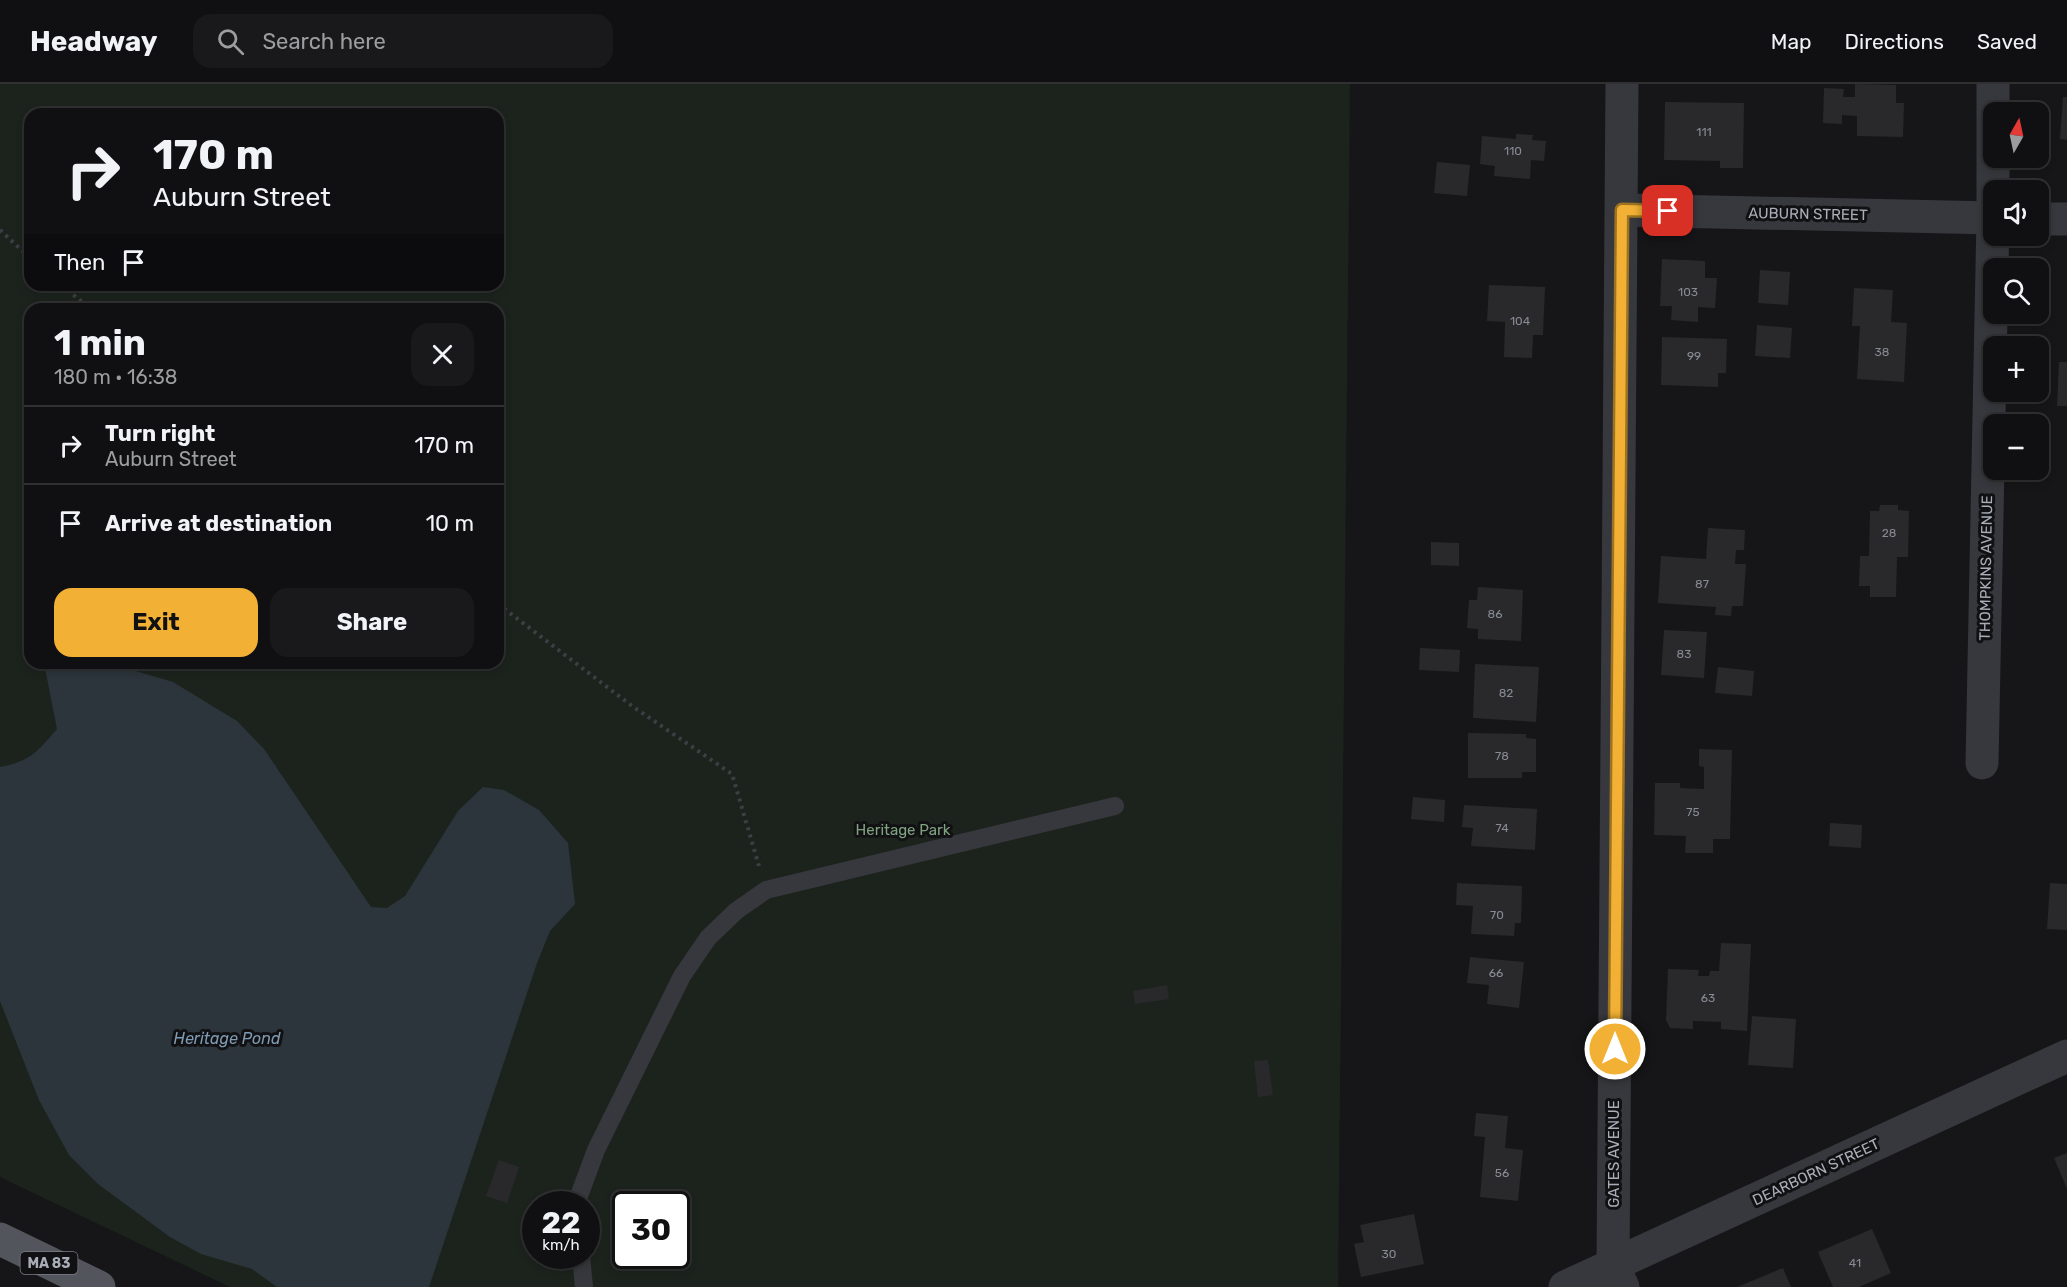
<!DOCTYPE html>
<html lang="en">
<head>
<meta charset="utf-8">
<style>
  :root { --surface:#101012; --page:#19191b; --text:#f1f3f6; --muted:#9c9d9f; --line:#303032; --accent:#f2b134 }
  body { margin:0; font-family:Rubik,sans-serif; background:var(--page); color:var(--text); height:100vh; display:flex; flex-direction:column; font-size:22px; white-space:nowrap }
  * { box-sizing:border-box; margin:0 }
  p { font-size:20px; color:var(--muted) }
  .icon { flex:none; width:33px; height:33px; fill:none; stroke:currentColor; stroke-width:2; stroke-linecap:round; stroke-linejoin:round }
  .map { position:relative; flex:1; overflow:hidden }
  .drawer { position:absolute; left:24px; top:219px; width:480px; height:366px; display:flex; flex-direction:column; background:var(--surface); border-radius:18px; box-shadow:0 3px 9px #0003,0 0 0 2px var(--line) }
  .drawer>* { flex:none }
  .guide { position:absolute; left:24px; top:24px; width:480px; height:183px; border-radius:18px; box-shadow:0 3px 9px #0003,0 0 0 2px var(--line); background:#101012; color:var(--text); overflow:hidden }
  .needle { width:39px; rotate:9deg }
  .fabs { position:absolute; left:1983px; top:18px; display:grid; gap:12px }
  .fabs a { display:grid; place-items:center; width:66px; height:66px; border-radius:12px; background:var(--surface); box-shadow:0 3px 9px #0003,0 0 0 2px var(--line); font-size:30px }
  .speed { position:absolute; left:522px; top:1107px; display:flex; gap:12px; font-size:30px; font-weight:700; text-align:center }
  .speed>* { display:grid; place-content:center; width:78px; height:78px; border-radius:50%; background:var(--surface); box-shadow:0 3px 9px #0003,0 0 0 2px var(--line); line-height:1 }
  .speed small { font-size:15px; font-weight:400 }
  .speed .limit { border:3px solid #111; border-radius:9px; background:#fff; color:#111 }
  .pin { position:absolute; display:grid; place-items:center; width:51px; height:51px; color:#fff; margin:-26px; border-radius:12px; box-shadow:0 3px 9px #0006 }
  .me { position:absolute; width:66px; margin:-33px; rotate:0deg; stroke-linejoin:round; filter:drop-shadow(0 0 4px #0008) }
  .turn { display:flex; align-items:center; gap:21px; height:126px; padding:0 30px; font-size:27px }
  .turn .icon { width:78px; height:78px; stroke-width:2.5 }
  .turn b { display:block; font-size:42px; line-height:51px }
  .then { display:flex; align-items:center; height:57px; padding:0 30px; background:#0003; gap:12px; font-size:22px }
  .round { display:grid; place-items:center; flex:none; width:63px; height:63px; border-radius:18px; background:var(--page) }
  .head { display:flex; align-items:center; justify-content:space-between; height:102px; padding:0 30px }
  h1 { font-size:36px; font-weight:700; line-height:45px }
  .cta { display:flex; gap:12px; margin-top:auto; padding:12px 30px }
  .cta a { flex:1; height:69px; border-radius:18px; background:var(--accent); color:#111; font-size:24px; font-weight:700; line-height:69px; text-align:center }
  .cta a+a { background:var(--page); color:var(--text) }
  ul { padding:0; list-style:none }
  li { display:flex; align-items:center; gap:18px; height:78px; padding:0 30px; border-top:2px solid var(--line) }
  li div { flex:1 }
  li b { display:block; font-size:22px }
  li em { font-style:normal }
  header { display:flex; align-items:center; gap:36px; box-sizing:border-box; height:84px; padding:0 30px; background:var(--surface); border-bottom:2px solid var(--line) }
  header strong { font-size:28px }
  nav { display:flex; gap:33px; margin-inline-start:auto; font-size:21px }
  .search { width:420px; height:54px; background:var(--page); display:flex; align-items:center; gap:15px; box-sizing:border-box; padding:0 21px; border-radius:18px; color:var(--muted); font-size:22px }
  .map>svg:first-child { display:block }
  .green { fill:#1c231d; fill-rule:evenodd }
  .water { fill:#2c353c }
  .building { fill:#29292c }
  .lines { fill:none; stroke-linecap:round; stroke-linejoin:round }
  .path { stroke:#3d3f44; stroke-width:4; stroke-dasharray:3 4.5; stroke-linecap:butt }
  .lane { stroke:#37383d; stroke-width:18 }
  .street { stroke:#37383d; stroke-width:33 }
  .primary { stroke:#53555c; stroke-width:33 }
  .route-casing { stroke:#9d7322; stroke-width:15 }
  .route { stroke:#f2b134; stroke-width:10 }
  .labels { text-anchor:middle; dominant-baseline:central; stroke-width:6; stroke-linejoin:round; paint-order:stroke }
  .number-label { font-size:12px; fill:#888b94 }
  .shield { fill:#111113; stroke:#7b7e86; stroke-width:1.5 }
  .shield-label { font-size:14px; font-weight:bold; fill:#a8adb8 }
  .street-label { font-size:15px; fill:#a8adb8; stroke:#111113 }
  .park-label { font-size:15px; fill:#7fa381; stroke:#111113 }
  .water-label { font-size:16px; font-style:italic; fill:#7f9bb3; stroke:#111113 }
</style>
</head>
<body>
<header>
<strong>Headway</strong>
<div class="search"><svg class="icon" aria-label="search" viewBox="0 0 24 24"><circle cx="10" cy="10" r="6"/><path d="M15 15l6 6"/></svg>Search here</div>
<nav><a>Map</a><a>Directions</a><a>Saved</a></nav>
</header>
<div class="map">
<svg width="2067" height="1203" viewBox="0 0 2067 1203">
  <rect width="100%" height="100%" fill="#161618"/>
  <path class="green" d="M0 0H1350L1338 1203H230L0 1093ZM30 30H498V201H30ZM30 225H498V579H30ZM536 1120H586V1172H536ZM626 1120H676V1172H626Z"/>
  <path class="water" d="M44 579H108L173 598 237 637 264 665 371 823 387 824 405 812 458 727 483 703 504 706 539 726 568 759 575 820 550 847 537 879 429 1203H277L252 1185 201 1170 170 1153 98 1100 69 1071 39 1016 0 917V683C31 677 37 668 57 645Z"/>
  <g class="building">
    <path d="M1855 0 1896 1V19H1904L1903 53 1857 52V32L1842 31V40L1823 39 1824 4 1844 5 1843 13H1855Z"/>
    <path d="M2063 13H2067V56L2060 55Z"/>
    <path d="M1665 18 1744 19 1743 84H1720V77L1664 76Z"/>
    <path d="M1516 50 1533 51 1532 56 1546 57 1544 77 1531 76 1530 95 1494 92 1495 82 1480 80 1482 52 1516 55Z"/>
    <path d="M1437 78 1470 81 1467 112 1434 109Z"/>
    <path d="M1662 175 1705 177V194H1717L1715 224 1698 223V238L1671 236 1672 222H1660Z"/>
    <path d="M1760 186 1790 188 1788 221 1758 219Z"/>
    <path d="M1489 201 1545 203 1543 251H1533L1532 274 1504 273 1505 238 1487 237Z"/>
    <path d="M1854 204 1893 206 1891 238 1907 239 1904 298 1857 295 1860 242H1852Z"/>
    <path d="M1757 241 1792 244 1790 274 1755 272Z"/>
    <path d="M1662 253 1727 255 1726 289H1718V303L1661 301Z"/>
    <path d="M2059 278H2067V322H2057Z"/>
    <path d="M1880 421H1898V426L1909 427 1908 473H1897L1896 513H1870V502H1859L1860 472H1869L1870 427H1879Z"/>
    <path d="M1708 444 1745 446 1744 466H1736L1735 480H1746L1743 522H1732L1731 532 1715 531 1716 523 1658 519 1661 472 1706 475Z"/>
    <path d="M1431 458 1459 459V482L1431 481Z"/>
    <path d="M1478 503 1523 506 1521 557 1478 555V545L1467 544 1469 516H1477Z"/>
    <path d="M1664 546 1707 548 1704 594 1661 591Z"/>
    <path d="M1420 564 1460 566 1459 588 1419 586Z"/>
    <path d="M1475 580 1539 583 1536 638 1473 634Z"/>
    <path d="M1718 583 1754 587 1752 612 1715 609Z"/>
    <path d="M1468 649 1526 650V654L1536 655V688H1522V694H1468Z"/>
    <path d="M1699 665 1732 666 1730 755H1713V769H1685L1686 752 1654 751 1655 699H1680V704L1704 705V683L1699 682Z"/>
    <path d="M1413 713 1445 716 1444 738 1411 735Z"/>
    <path d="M1464 721 1537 725 1535 766 1471 762 1473 744 1462 743Z"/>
    <path d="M1830 739 1862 741 1861 764 1829 762Z"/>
    <path d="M1457 799 1522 802 1521 839H1515L1514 852 1471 850 1473 822 1456 821Z"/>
    <path d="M2050 799 2067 800V846L2047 845Z"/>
    <path d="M1721 859 1751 860 1747 947 1721 945V938L1693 937V945L1670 944 1666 936 1668 885 1699 886 1698 892H1709L1710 887H1719Z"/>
    <path d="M1470 873 1524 878 1519 924 1487 920 1489 901 1467 899Z"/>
    <path d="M1167 901 1169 915 1135 920 1133 907Z"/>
    <path d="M1752 932 1796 935 1793 984 1748 981Z"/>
    <path d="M1268 976 1273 1011 1258 1013 1254 977Z"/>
    <path d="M1476 1029 1508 1032 1505 1064 1523 1066 1518 1117 1480 1113 1485 1053 1474 1052Z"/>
    <path d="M2067 1069V1105L2054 1074Z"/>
    <path d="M499 1076 519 1083 507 1119 486 1112Z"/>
    <path d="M1414 1130 1424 1180 1361 1193 1354 1160 1364 1158 1360 1141Z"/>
    <path d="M1872 1145 1891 1189 1859 1203H1833L1818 1168Z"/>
    <path d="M1783 1184 1791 1203H1737Z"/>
  </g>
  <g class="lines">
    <g class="path">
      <path d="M0 146 30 174"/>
      <path d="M62 201 90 225"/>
      <path d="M498 520 632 622 732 690 759 782"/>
    </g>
    <g class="lane">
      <path d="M576 1120 596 1066 682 892 708 854 736 827 766 806 1115 722"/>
      <path d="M581 1172 584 1203"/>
    </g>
    <g class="street">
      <path d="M1622 0 1613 1181 1623 1203"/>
      <path d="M1622 126 1994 134"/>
      <path d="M2038 135H2067"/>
      <path d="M1982 679 1993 134V0"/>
      <path d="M1565 1203 2067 972"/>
    </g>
    <path class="primary" d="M0 1155 99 1203"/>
  </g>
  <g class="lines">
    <g class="route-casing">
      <path id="route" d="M1615 965 1622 126 1668 127"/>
    </g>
    <use href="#route" class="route"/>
  </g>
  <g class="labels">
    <g class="number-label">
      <text x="1704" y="48">111</text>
      <text x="1513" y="67">110</text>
      <text x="1688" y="208">103</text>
      <text x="1520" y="237">104</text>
      <text x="1882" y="268">38</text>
      <text x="1694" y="272">99</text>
      <text x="1889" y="449">28</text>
      <text x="1702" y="500">87</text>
      <text x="1495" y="530">86</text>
      <text x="1684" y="570">83</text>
      <text x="1506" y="609">82</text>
      <text x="1502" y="672">78</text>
      <text x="1693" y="728">75</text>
      <text x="1502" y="744">74</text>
      <text x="1497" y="831">70</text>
      <text x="1496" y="889">66</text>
      <text x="1708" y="914">63</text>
      <text x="1502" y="1089">56</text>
      <text x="1389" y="1170">30</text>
      <text x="1855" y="1179">41</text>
    </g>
    <rect class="shield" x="20.5" y="1168" width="57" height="22" rx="4.5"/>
    <g class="shield-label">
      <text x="49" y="1179">MA 83</text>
    </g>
    <g class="street-label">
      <text transform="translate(1808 130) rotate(1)">AUBURN STREET</text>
      <text transform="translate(1986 484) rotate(-89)">THOMPKINS AVENUE</text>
      <text transform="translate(1614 1070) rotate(-90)">GATES AVENUE</text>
      <text transform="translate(1816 1088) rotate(-25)">DEARBORN STREET</text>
    </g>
    <g class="park-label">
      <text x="903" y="746">Heritage Park</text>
    </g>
    <g class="water-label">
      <text x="227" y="954">Heritage Pond</text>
    </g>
  </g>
</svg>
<div class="fabs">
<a><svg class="needle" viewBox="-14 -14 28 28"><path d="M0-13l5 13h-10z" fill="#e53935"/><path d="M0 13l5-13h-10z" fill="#9c9d9f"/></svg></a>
<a><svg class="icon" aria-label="sound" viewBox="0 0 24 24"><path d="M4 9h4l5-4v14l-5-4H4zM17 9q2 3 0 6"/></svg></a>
<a><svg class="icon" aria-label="search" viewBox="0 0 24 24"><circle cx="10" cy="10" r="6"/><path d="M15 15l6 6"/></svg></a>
<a>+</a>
<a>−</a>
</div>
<div class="speed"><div>22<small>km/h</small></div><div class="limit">30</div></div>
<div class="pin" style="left:1668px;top:127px;background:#d93025"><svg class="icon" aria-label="arrive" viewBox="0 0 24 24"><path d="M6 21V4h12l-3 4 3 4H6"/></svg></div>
<svg class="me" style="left:1615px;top:965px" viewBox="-20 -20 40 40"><circle r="17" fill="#f2b134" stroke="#fff" stroke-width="3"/><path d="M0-11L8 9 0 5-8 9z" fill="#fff"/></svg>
<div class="guide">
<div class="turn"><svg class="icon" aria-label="right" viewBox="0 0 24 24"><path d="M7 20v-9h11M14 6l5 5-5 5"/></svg><div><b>170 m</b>Auburn Street</div></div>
<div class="then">Then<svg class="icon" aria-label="arrive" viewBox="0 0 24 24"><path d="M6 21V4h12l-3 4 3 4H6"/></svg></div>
</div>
<section class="drawer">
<div class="head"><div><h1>1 min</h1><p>180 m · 16:38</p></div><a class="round"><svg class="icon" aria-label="close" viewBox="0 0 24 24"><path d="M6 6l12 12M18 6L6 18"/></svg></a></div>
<ul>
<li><svg class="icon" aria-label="right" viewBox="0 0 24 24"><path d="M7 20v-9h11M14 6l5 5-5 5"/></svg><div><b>Turn right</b><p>Auburn Street</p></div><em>170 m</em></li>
<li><svg class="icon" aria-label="arrive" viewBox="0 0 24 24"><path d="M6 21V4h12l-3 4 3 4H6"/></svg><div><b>Arrive at destination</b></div><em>10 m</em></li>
</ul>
<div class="cta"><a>Exit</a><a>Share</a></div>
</section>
</div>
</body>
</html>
